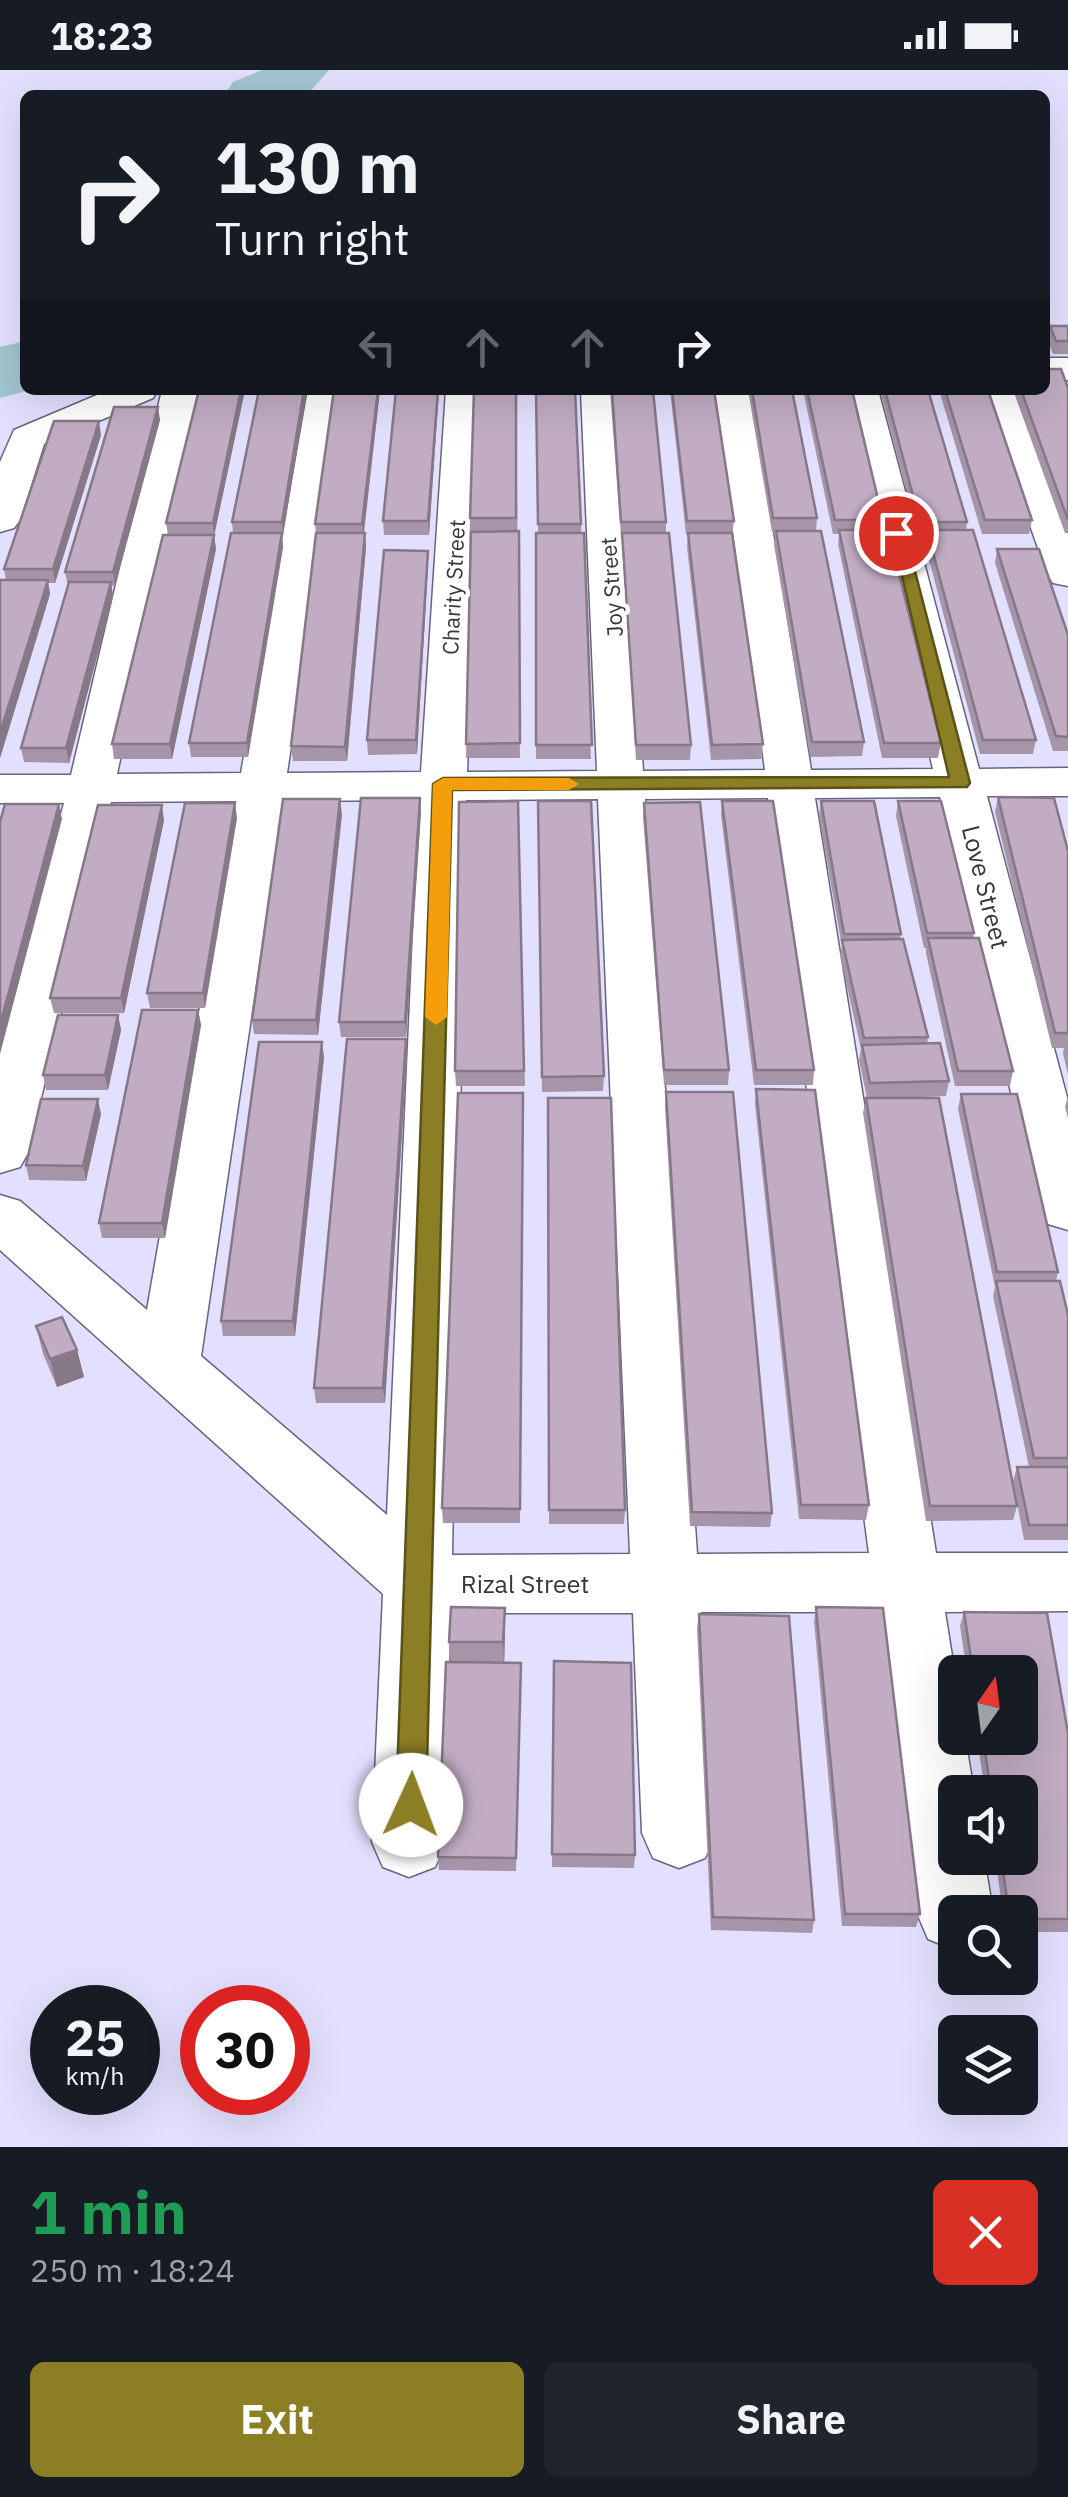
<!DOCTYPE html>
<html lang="en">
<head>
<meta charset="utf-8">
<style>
  :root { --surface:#171b24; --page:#20242c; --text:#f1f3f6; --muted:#9ea1a6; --accent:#8c7e25 }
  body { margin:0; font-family:"IBM Plex Sans",sans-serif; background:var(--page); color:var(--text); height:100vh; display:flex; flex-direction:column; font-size:38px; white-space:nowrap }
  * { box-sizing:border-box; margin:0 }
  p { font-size:32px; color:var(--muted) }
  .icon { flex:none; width:55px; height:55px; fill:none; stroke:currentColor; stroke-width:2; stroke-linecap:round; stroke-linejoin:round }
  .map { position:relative; height:2077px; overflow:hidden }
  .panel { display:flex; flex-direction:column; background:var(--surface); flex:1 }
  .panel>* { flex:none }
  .hud { position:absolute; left:20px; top:20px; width:1030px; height:305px; border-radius:15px; box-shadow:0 10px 40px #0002; background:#171b24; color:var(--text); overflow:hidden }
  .needle { width:65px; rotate:14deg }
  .fabs { position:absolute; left:938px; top:1585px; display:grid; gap:20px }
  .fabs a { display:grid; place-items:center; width:100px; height:100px; border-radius:15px; background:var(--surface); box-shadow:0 10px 40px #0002; font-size:50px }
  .speed { position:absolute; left:30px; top:1915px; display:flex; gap:20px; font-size:50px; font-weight:700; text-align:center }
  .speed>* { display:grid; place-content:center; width:130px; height:130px; border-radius:50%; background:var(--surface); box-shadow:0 10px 40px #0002; line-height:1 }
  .speed small { font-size:25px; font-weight:400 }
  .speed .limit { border:15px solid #d22; background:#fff; color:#111 }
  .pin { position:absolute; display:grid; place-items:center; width:85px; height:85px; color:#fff; margin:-42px; border:5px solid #fff; border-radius:50%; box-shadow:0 2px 10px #0007 }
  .me { position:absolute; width:110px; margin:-55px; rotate:2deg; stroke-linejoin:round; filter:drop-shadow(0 0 8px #0008) }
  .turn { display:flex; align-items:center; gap:35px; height:210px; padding:0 30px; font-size:45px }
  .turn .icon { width:130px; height:130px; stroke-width:2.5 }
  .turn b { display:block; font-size:70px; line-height:85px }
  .lanes { display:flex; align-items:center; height:95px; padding:0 30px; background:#0003; justify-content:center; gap:50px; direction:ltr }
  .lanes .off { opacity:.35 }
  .round { display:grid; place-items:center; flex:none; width:105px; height:105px; border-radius:15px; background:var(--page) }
  .summary { display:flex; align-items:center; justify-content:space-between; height:170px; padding:0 30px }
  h1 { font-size:60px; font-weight:700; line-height:75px; color:#1e9e55 }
  .cta { display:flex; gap:20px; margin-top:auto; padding:20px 30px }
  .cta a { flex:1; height:115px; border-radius:15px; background:var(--accent); color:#fff; font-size:40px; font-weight:700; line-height:115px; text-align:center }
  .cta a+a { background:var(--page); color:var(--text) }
  .status { display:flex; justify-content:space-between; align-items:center; height:70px; padding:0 50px; background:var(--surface); direction:ltr }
  .status svg { height:28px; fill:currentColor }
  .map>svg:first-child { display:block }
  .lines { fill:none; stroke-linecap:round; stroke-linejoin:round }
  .river { fill:#a2c5d0; fill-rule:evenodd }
  .minor-casing { stroke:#66647e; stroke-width:3 }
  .minor { fill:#fff; fill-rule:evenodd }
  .wall { fill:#a694a8 }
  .shaded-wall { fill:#877888 }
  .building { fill:#c1acc3; stroke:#877888; stroke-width:2.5 }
  .route { fill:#8c7e25; stroke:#5b5218; stroke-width:2.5 }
  .slow { fill:#f59e0b }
  .labels { text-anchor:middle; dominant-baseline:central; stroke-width:9; stroke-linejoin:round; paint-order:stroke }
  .far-street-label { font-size:22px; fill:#363540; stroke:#fff }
  .street-label { font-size:25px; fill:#363540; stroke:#fff }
</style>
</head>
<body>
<div class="status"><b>18:23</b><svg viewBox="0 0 49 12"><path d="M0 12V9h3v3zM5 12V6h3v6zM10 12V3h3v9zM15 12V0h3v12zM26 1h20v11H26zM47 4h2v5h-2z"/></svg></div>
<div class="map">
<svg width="1068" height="2077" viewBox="0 0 1068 2077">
  <rect width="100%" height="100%" fill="#e2e0fe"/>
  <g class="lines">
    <g class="river">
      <path d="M262 0H329L307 25H224L233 12Z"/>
      <path d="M25 271V320H31L0 328V277Z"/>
    </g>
    <g class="minor-casing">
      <g id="minor">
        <rect x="1045" y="288" width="23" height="22"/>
        <path d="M109 320H158L153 328 44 374 20 450 14 458 0 462V392L14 360Z"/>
        <path d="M162 320H198L117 704 241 703 308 320H344L287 703 421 702 446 320H482L467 702 597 701 581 320H617L643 701 765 700 714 320H750L811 700 933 699 842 320H878L979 699 1068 698V726H987L1068 1031V1160L1048 1154 1039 1139 940 727 815 728 936 1483H1068V1541L945 1542 955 1605V1668H965L974 1722H955V1788H984L993 1842H955V1880L928 1869 917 1843 877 1542H701L716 1763 705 1788 679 1798 653 1788 642 1763 633 1543H450L446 1772 435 1797 409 1807 383 1797 372 1772 383 1524 0 1180V1125L20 1131 147 1240 236 731 111 732 28 1083 20 1097 0 1103V976L64 733H0V705H71ZM768 728 869 1483 697 1484 645 729ZM598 729 630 1484 452 1485 466 730ZM419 730 387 1445 201 1286 283 731Z"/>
        <path d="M983 320H1019L1068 450V516L1053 513 1047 504Z"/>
      </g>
    </g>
    <use href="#minor" class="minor"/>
  </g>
  <g class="wall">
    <path d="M1050 256H1068V284H1053L1047 269Z"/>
    <path d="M1068 318V463H1065L1013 320H1045Z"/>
    <path d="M199 320H245L214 466 216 479 172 689H114L112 674 168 465 166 453Z"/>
    <path d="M307 320 282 466 283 477 248 687H191L189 673 233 463 232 452Z"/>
    <path d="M334 320H380L364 463 366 477 347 691H293L291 676 316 466 315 454Z"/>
    <path d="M439 320 429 465H384L383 451Z"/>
    <path d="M516 320 520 688H466L470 448Z"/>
    <path d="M536 320 581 454 591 689H536V463H538Z"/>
    <path d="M610 320H653L666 452V463L691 675 690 690H636L622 466H621Z"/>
    <path d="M670 320H714L734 451 732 464 763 674 761 689 711 690 687 477 688 464H686Z"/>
    <path d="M748 320H792L817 448 816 461 864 672 862 686 810 687 774 475 776 462H772Z"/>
    <path d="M803 320H852L883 450 882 460 941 673 938 688H882L838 474 839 464H833Z"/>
    <path d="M880 320H928L967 452 966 460 1036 670 1033 684H980L925 474 926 466H918Z"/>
    <path d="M939 320H988L1032 450 1029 464H982Z"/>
    <path d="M160 350 115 516H111L113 526 69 693 24 692 21 678 68 516 65 502Z"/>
    <path d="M101 365 55 513H48L50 524 0 688V510H6L4 499Z"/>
    <path d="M997 479 1068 565V681H1053L995 493Z"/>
    <path d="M428 495 417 684 368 685 367 670Z"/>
    <path d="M998 727 1068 781V1005L1063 983 1064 978H1052L995 742Z"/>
    <path d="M518 731 525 1016H456L455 1001Z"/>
    <path d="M538 731 604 1006 603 1021 542 1022Z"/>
    <path d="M722 731 814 1000 813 1015H754L721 745Z"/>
    <path d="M821 731 901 864 900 869 928 967 927 974 949 1011 946 1026 898 1028 1017 1436 1013 1450 926 1451 863 1043 866 1028H867L859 990 861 979 840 885 842 877 819 746Z"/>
    <path d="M898 731 974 863 973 868 1013 1001 1010 1016H955L926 883V878H924L896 746Z"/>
    <path d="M644 733 729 1000 728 1015H664L643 747Z"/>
    <path d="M421 742 406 967H341L339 952Z"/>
    <path d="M342 744 318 965 254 964 252 950Z"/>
    <path d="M237 748 205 938H150L147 923Z"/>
    <path d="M164 750 124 943H54L50 928Z"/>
    <path d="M198 940 201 955 165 1168H102L99 1153Z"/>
    <path d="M118 945 121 960 108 1020H46L43 1005Z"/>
    <path d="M407 984 385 1333H316L314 1318Z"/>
    <path d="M324 987 295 1266H223L221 1251Z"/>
    <path d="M756 1019 869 1435 866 1450 799 1449 755 1034Z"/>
    <path d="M666 1022 772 1443 770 1457 690 1456 665 1037Z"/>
    <path d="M523 1023 520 1453H443L442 1438Z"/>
    <path d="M961 1024 1058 1202 1056 1211 1068 1245V1470H1024L1013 1411 1017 1397H1029L993 1226 995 1217 958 1039Z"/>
    <path d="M1068 1026V1048L1065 1037Z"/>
    <path d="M548 1028 625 1440 624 1454H549Z"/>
    <path d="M101 1044 86 1111 29 1110 26 1095Z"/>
    <path d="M36 1256 77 1280 84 1307 57 1317 43 1284Z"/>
    <path d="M816 1537 920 1844 916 1857 842 1856 814 1551Z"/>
    <path d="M964 1542 1047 1543 1068 1663V1862H1020V1842H1003L995 1788H1020V1722H985L977 1668H1020V1602H967L960 1556Z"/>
    <path d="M699 1544 814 1850 812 1863 711 1860 697 1558Z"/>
    <path d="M505 1564 504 1593H521L516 1801 439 1800 438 1787 450 1592 449 1572Z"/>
    <path d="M554 1591 635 1785 634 1798 552 1797Z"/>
  </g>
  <g class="shaded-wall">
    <path d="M241 320H245L214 466 213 453Z"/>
    <path d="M304 320H307L283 466 282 452Z"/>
    <path d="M378 320H380L363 468 362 454Z"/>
    <path d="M438 320H439L429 465 428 451Z"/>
    <path d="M158 337 160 350 115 516 113 502Z"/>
    <path d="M99 351 101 365 55 513 53 499Z"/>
    <path d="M282 463 283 477 248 687 247 673Z"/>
    <path d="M365 463 366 477 347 691 345 677Z"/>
    <path d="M214 465 216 479 172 689 170 674Z"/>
    <path d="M428 481V495L417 684 416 670Z"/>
    <path d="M48 510 50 524 0 688V663Z"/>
    <path d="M111 512 113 526 69 693 66 678Z"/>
    <path d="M420 728 421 742 406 967 405 952Z"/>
    <path d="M340 729 342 744 318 965 316 950Z"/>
    <path d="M235 733 237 748 205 938 203 923Z"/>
    <path d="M59 734 62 749 0 984V955Z"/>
    <path d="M162 735 164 750 124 943 121 928Z"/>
    <path d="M198 940 201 955 165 1168 162 1153Z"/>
    <path d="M118 945 121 960 108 1020 105 1005Z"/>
    <path d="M406 969 407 984 385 1333 383 1318Z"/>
    <path d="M322 972 324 987 295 1266 293 1251Z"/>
    <path d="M98 1029 101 1044 86 1111 83 1096Z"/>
    <path d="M77 1280 84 1307 57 1317 50 1289Z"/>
    <path d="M505 1538V1564L504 1598 503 1572Z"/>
  </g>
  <g class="building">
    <path d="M1050 256H1068V271H1056Z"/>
    <path d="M1045 299H1061L1068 318V450L1021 320H1045Z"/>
    <path d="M199 320H241L213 453H166Z"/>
    <path d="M259 320H304L282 452H232Z"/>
    <path d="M334 320H378L362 454H315Z"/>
    <path d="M396 320H438L428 451H383Z"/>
    <path d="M474 320H516V448H470Z"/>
    <path d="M536 320H575L581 454H538Z"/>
    <path d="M612 320H653L666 452H621Z"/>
    <path d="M672 320H714L734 451H687Z"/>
    <path d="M752 320H792L817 448H773Z"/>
    <path d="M807 320H852L883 450H835Z"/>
    <path d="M885 320H928L967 452H920Z"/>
    <path d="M945 320H988L1032 450H985Z"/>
    <path d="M114 337H158L113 502H65Z"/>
    <path d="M54 351H99L53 499H4Z"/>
    <path d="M839 460H888L941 673H884Z"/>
    <path d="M927 460H973L1036 670H983Z"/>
    <path d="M519 461 520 673 466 674 471 462Z"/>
    <path d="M776 461H821L864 672H812Z"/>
    <path d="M231 463H282L247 673H189Z"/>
    <path d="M316 463H365L345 677 291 676Z"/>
    <path d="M536 463H584L592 675H536Z"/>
    <path d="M622 463H669L691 675H636Z"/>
    <path d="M688 463H732L763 674 712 675Z"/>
    <path d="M163 465H214L170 674H112Z"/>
    <path d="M997 479H1039L1068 565V667L1056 666Z"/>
    <path d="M384 480 428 481 416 670H367Z"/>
    <path d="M0 510H48L0 663Z"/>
    <path d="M69 512H111L66 678H21Z"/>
    <path d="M998 727 1054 728 1068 781V963H1055Z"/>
    <path d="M361 728H420L405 952H339Z"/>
    <path d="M283 729H340L316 950H252Z"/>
    <path d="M518 731 524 1001H455L459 732Z"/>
    <path d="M538 731H591L604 1006 542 1007Z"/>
    <path d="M722 731H773L814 1000H756Z"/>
    <path d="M821 731H874L901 864H844Z"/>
    <path d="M898 731H941L974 863H927Z"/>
    <path d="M700 732 729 1000H664L644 733Z"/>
    <path d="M185 733H235L203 923H147Z"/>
    <path d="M5 734H59L0 955V752Z"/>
    <path d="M98 735H162L121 928H50Z"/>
    <path d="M928 868H979L1013 1001H958Z"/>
    <path d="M903 869 928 967 864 968 842 870Z"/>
    <path d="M142 940H198L162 1153H99Z"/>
    <path d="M58 945H118L105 1005H43Z"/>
    <path d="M347 969H406L383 1318H314Z"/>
    <path d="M259 972H322L293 1251H221Z"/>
    <path d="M940 973 949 1011 870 1013 862 975Z"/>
    <path d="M756 1019 815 1020 869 1435H801Z"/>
    <path d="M666 1022H733L772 1443 692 1442Z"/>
    <path d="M458 1023H523L520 1439 442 1438Z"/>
    <path d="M961 1024H1017L1058 1202H997Z"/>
    <path d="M548 1028H611L625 1440H549Z"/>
    <path d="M866 1028H939L1017 1436H930Z"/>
    <path d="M41 1029H98L83 1096 26 1095Z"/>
    <path d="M996 1211H1060L1068 1245V1388H1034Z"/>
    <path d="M62 1247 77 1280 50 1289 36 1256Z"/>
    <path d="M1017 1397H1068V1455H1029Z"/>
    <path d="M451 1537 505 1538 503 1572H449Z"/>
    <path d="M816 1537 883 1538 920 1844H845Z"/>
    <path d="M964 1542 1047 1543 1068 1663V1849H1020V1842H1009L1001 1788H1020V1722H991L983 1668H1020V1602H973Z"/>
    <path d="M699 1544 789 1546 814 1850 713 1847Z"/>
    <path d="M554 1591 631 1593 635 1785 552 1784Z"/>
    <path d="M446 1592 521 1593 516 1788 438 1787Z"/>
  </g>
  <path class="route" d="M891 459 905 463 970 713 967 717 452 720 426 1735 421 1745 411 1750 400 1745 396 1735 433 714 443 708 949 707Z"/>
  <path class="slow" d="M443 708H569L579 714 569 720H452L447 947 436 955 425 947 433 714Z"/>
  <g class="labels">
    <g class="far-street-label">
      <text transform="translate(453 517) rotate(-87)">Charity Street</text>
      <text transform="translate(611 517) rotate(-94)">Joy Street</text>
    </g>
    <g class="street-label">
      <text transform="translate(986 817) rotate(76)">Love Street</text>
      <text x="525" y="1513">Rizal Street</text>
    </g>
  </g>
</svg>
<div class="fabs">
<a><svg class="needle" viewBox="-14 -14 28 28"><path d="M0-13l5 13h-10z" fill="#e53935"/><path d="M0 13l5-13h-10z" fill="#9ea1a6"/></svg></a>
<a><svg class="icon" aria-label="sound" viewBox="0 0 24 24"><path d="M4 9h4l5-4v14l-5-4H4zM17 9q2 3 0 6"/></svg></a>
<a><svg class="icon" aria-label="search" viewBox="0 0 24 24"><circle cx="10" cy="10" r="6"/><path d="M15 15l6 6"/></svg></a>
<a><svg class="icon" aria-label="layers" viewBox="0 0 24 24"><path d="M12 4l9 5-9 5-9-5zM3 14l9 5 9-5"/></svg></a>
</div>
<div class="speed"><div>25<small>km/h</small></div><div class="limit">30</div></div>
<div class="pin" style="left:896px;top:463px;background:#d93025"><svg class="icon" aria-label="arrive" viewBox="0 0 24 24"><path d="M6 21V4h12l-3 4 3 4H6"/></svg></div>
<svg class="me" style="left:411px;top:1735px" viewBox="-20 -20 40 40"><circle r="19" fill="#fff"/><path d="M0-13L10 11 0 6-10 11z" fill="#8c7e25"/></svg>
<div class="hud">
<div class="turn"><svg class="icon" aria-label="right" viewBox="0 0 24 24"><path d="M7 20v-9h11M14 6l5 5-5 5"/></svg><div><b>130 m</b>Turn right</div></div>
<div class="lanes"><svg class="icon off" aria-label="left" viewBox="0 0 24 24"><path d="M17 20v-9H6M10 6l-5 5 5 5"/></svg><svg class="icon off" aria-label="ahead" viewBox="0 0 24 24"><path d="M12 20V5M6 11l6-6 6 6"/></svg><svg class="icon off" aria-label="ahead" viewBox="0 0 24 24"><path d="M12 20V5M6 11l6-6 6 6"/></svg><svg class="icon" aria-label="right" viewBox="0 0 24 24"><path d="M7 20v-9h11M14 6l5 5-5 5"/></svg></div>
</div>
</div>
<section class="panel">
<div class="summary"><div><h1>1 min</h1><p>250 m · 18:24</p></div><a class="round" style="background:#d93025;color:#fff"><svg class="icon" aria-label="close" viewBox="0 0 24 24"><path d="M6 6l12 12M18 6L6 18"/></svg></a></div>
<div class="cta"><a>Exit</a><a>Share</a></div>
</section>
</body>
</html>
